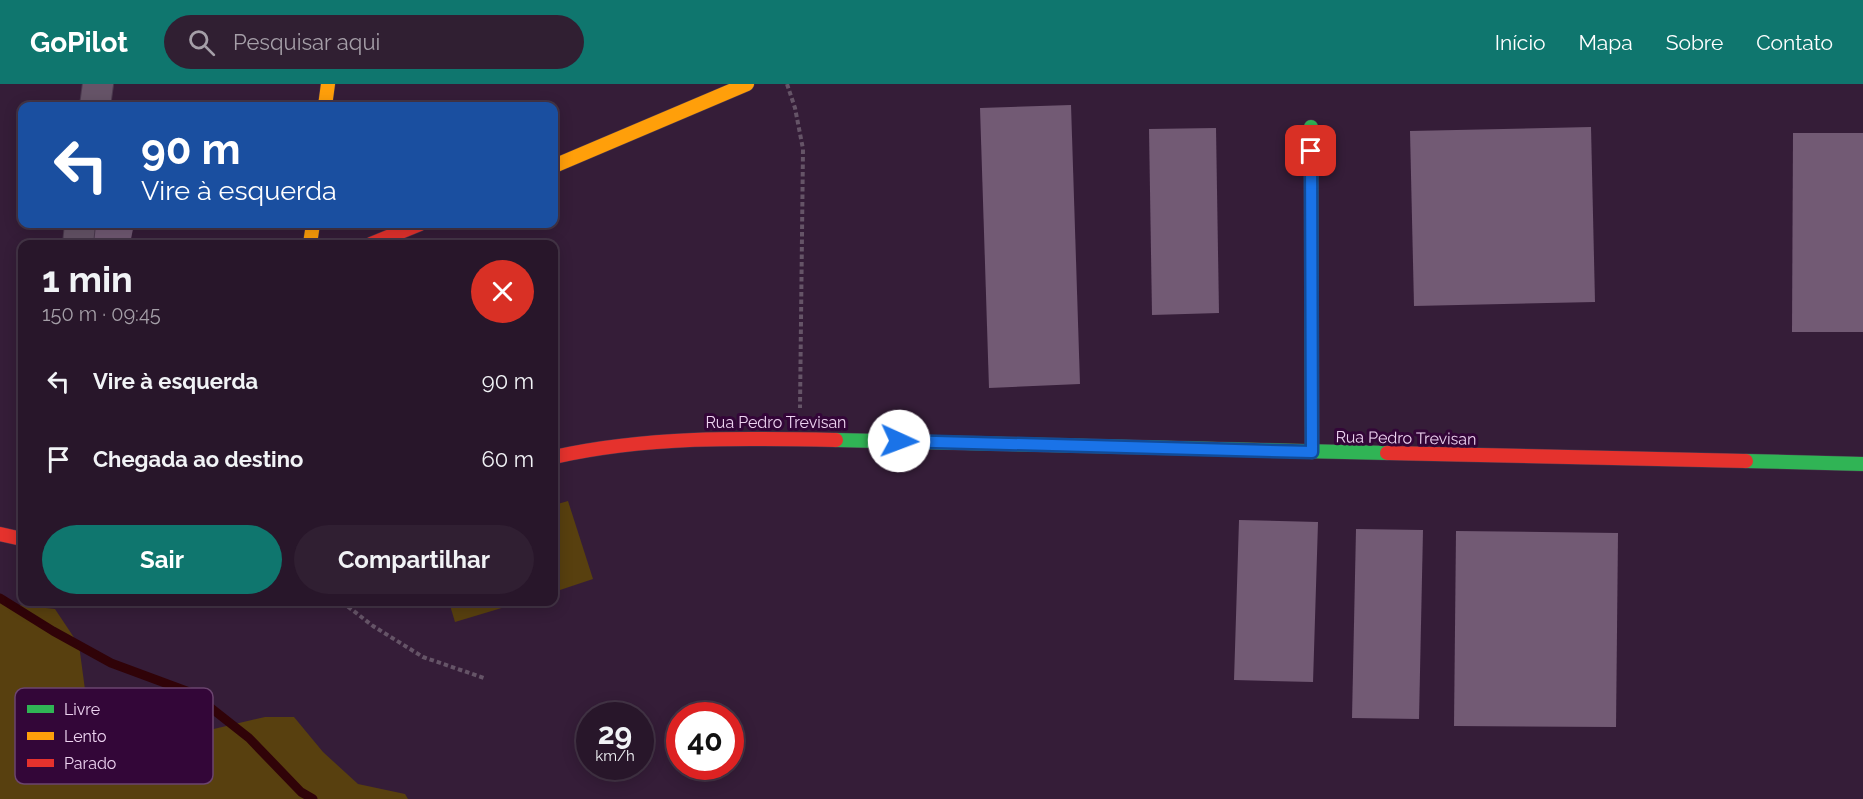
<!DOCTYPE html>
<html lang="pt">
<head>
<meta charset="utf-8">
<style>
  :root { --surface:#28162a; --page:#301f32; --text:#f1f3f6; --muted:#a59fa8; --line:#443547; --accent:#0f766e }
  body { margin:0; font-family:Raleway,sans-serif; background:var(--page); color:var(--text); height:100vh; display:flex; flex-direction:column; font-size:22px; white-space:nowrap }
  * { box-sizing:border-box; margin:0 }
  p { font-size:20px; color:var(--muted) }
  .icon { flex:none; width:33px; height:33px; fill:none; stroke:currentColor; stroke-width:2; stroke-linecap:round; stroke-linejoin:round }
  .map { position:relative; flex:1; overflow:hidden }
  .panel { position:absolute; left:18px; top:156px; width:540px; height:366px; display:flex; flex-direction:column; background:var(--surface); border-radius:12px; box-shadow:0 3px 15px #0003,0 0 0 2px var(--line) }
  .panel>* { flex:none }
  .guide { position:absolute; left:18px; top:18px; width:540px; height:126px; border-radius:12px; box-shadow:0 3px 15px #0003,0 0 0 2px var(--line); background:#1a4fa0; color:#fff; overflow:hidden }
  .speed { position:absolute; left:576px; top:618px; display:flex; gap:12px; font-size:30px; font-weight:700; text-align:center }
  .speed>* { display:grid; place-content:center; width:78px; height:78px; border-radius:50%; background:var(--surface); box-shadow:0 3px 15px #0003,0 0 0 2px var(--line); line-height:1 }
  .speed small { font-size:15px; font-weight:400 }
  .speed .limit { border:9px solid #d22; background:#fff; color:#111 }
  .pin { position:absolute; display:grid; place-items:center; width:51px; height:51px; color:#fff; margin:-26px; border-radius:12px; box-shadow:0 3px 9px #0006 }
  .me { position:absolute; width:66px; margin:-33px; rotate:92deg; stroke-linejoin:round; filter:drop-shadow(0 0 4px #0008) }
  .turn { display:flex; align-items:center; gap:21px; height:126px; padding:0 24px; font-size:27px }
  .turn .icon { width:78px; height:78px; stroke-width:2.5 }
  .turn b { display:block; font-size:42px; line-height:51px }
  .round { display:grid; place-items:center; flex:none; width:63px; height:63px; border-radius:32px; background:var(--page) }
  .head { display:flex; align-items:center; justify-content:space-between; height:102px; padding:0 24px }
  h1 { font-size:36px; font-weight:700; line-height:45px }
  .button { display:flex; gap:12px; margin-top:auto; padding:12px 24px }
  .button a { flex:1; height:69px; border-radius:36px; background:var(--accent); color:#fff; font-size:24px; font-weight:700; line-height:69px; text-align:center }
  .button a+a { background:var(--page); color:var(--text) }
  ul { padding:0; list-style:none }
  li { display:flex; align-items:center; gap:18px; height:78px; padding:0 24px }
  li div { flex:1 }
  li b { display:block; font-size:22px }
  li em { font-style:normal }
  header { display:flex; align-items:center; gap:36px; box-sizing:border-box; height:84px; padding:0 30px; background:var(--accent); color:#fff }
  header strong { font-size:28px }
  nav { display:flex; gap:33px; margin-inline-start:auto; font-size:21px }
  .search { width:420px; height:54px; background:var(--page); display:flex; align-items:center; gap:15px; box-sizing:border-box; padding:0 21px; border-radius:33px; color:var(--muted); font-size:22px }
  .map>svg:first-child { display:block }
  .green { fill:#58400f }
  .lines { fill:none; stroke-linecap:round; stroke-linejoin:round }
  .stream { stroke:#300308; stroke-width:9 }
  .building { fill:#725a74 }
  .street-casing { stroke:#4c3a4f; stroke-width:32 }
  .fast-casing { stroke:#4c3a4f; stroke-width:15 }
  .slow-casing { stroke:#4c3a4f; stroke-width:15 }
  .jam-casing { stroke:#4c3a4f; stroke-width:15 }
  .path { stroke:#655467; stroke-width:4; stroke-dasharray:4.5 3; stroke-linecap:butt }
  .street { stroke:#665468; stroke-width:30 }
  .fast { stroke:#30b455; stroke-width:14 }
  .slow { stroke:#ff9f0a; stroke-width:14 }
  .jam { stroke:#e5322d; stroke-width:14 }
  .route-casing { stroke:#114b97; stroke-width:15 }
  .route { stroke:#1a73e8; stroke-width:10 }
  .labels { text-anchor:middle; dominant-baseline:central; stroke-width:6; stroke-linejoin:round; paint-order:stroke }
  .street-label { font-size:16px; fill:#edd3f0; stroke:#330638 }
  .key { fill:#330638; stroke:#6b446f; stroke-width:1.5 }
  .key-label { font-size:16px; fill:#edd3f0 }
</style>
</head>
<body>
<header>
<strong>GoPilot</strong>
<div class="search"><svg class="icon" aria-label="search" viewBox="0 0 24 24"><circle cx="10" cy="10" r="6"/><path d="M15 15l6 6"/></svg>Pesquisar aqui</div>
<nav><a>Início</a><a>Mapa</a><a>Sobre</a><a>Contato</a></nav>
</header>
<div class="map">
<svg width="1863" height="715" viewBox="0 0 1863 715">
  <rect width="100%" height="100%" fill="#351d38"/>
  <g class="green">
    <path d="M568 417 593 495 554 508V421Z"/>
    <path d="M449 518H522L455 538Z"/>
    <path d="M0 519 55 525 79 561 86 613 116 636 169 622 201 648 265 633H294L323 668 358 700 405 710 408 715H0Z"/>
  </g>
  <g class="lines">
    <path class="stream" d="M0 514 53 547 111 579 192 609 249 654 301 708 313 715"/>
  </g>
  <g class="building">
    <path d="M1071 21 1080 300 989 304 980 24Z"/>
    <path d="M1591 43 1595 218 1414 222 1410 47Z"/>
    <path d="M1216 44 1219 229 1152 231 1149 45Z"/>
    <path d="M1793 49H1863V248H1792Z"/>
    <path d="M87 140H134L130 160H83Z"/>
    <path d="M1239 436 1318 438 1313 598 1234 596Z"/>
    <path d="M1356 445 1423 446 1419 635 1352 634Z"/>
    <path d="M1456 447 1618 449 1616 643 1454 642Z"/>
  </g>
  <g class="lines">
    <g class="street-casing">
      <g id="street">
        <path d="M95 22 98 0"/>
        <path d="M78 160 80 140"/>
      </g>
    </g>
    <g class="fast-casing">
      <g id="fast">
        <path d="M1311 43 1312 368"/>
        <path d="M836 356 1387 369"/>
        <path d="M1746 377 1863 380"/>
      </g>
    </g>
    <g class="slow-casing">
      <g id="slow">
        <path d="M325 22 328 0"/>
        <path d="M554 82 747 0"/>
        <path d="M310 160 313 140"/>
      </g>
    </g>
    <g class="jam-casing">
      <g id="jam">
        <path d="M371 160 420 140"/>
        <path d="M1387 369 1746 377"/>
        <path d="M554 373C647 352 741 354 836 356"/>
        <path d="M0 450 22 455"/>
      </g>
    </g>
    <g class="path">
      <path d="M787 0 795 24 803 65 800 324"/>
      <path d="M342 518 373 542 423 573 484 594"/>
    </g>
    <use href="#street" class="street"/>
    <use href="#fast" class="fast"/>
    <use href="#slow" class="slow"/>
    <use href="#jam" class="jam"/>
  </g>
  <g class="lines">
    <g class="route-casing">
      <path id="route" d="M899 357 1312 368 1311 67"/>
    </g>
    <use href="#route" class="route"/>
  </g>
  <g class="labels">
    <g class="street-label">
      <text x="776" y="338">Rua Pedro Trevisan</text>
      <text transform="translate(1406 354) rotate(1)">Rua Pedro Trevisan</text>
    </g>
  </g>
  <rect x="15" y="604" width="198" height="96" rx="9" class="key"/>
  <rect x="27" y="621" width="27" height="8" fill="#30b455"/>
  <rect x="27" y="648" width="27" height="8" fill="#ff9f0a"/>
  <rect x="27" y="675" width="27" height="8" fill="#e5322d"/>
  <g class="key-label">
    <text x="64" y="631">Livre</text>
    <text x="64" y="658">Lento</text>
    <text x="64" y="685">Parado</text>
  </g>
</svg>
<div class="speed"><div>29<small>km/h</small></div><div class="limit">40</div></div>
<div class="pin" style="left:1311px;top:67px;background:#d93025"><svg class="icon" aria-label="arrive" viewBox="0 0 24 24"><path d="M6 21V4h12l-3 4 3 4H6"/></svg></div>
<svg class="me" style="left:899px;top:357px" viewBox="-20 -20 40 40"><circle r="19" fill="#fff"/><path d="M0-13L10 11 0 6-10 11z" fill="#1a73e8"/></svg>
<div class="guide">
<div class="turn"><svg class="icon" aria-label="left" viewBox="0 0 24 24"><path d="M17 20v-9H6M10 6l-5 5 5 5"/></svg><div><b>90 m</b>Vire à esquerda</div></div>
</div>
<section class="panel">
<div class="head"><div><h1>1 min</h1><p>150 m · 09:45</p></div><a class="round" style="background:#d93025;color:#fff"><svg class="icon" aria-label="close" viewBox="0 0 24 24"><path d="M6 6l12 12M18 6L6 18"/></svg></a></div>
<ul>
<li><svg class="icon" aria-label="left" viewBox="0 0 24 24"><path d="M17 20v-9H6M10 6l-5 5 5 5"/></svg><div><b>Vire à esquerda</b></div><em>90 m</em></li>
<li><svg class="icon" aria-label="arrive" viewBox="0 0 24 24"><path d="M6 21V4h12l-3 4 3 4H6"/></svg><div><b>Chegada ao destino</b></div><em>60 m</em></li>
</ul>
<div class="button"><a>Sair</a><a>Compartilhar</a></div>
</section>
</div>
</body>
</html>
